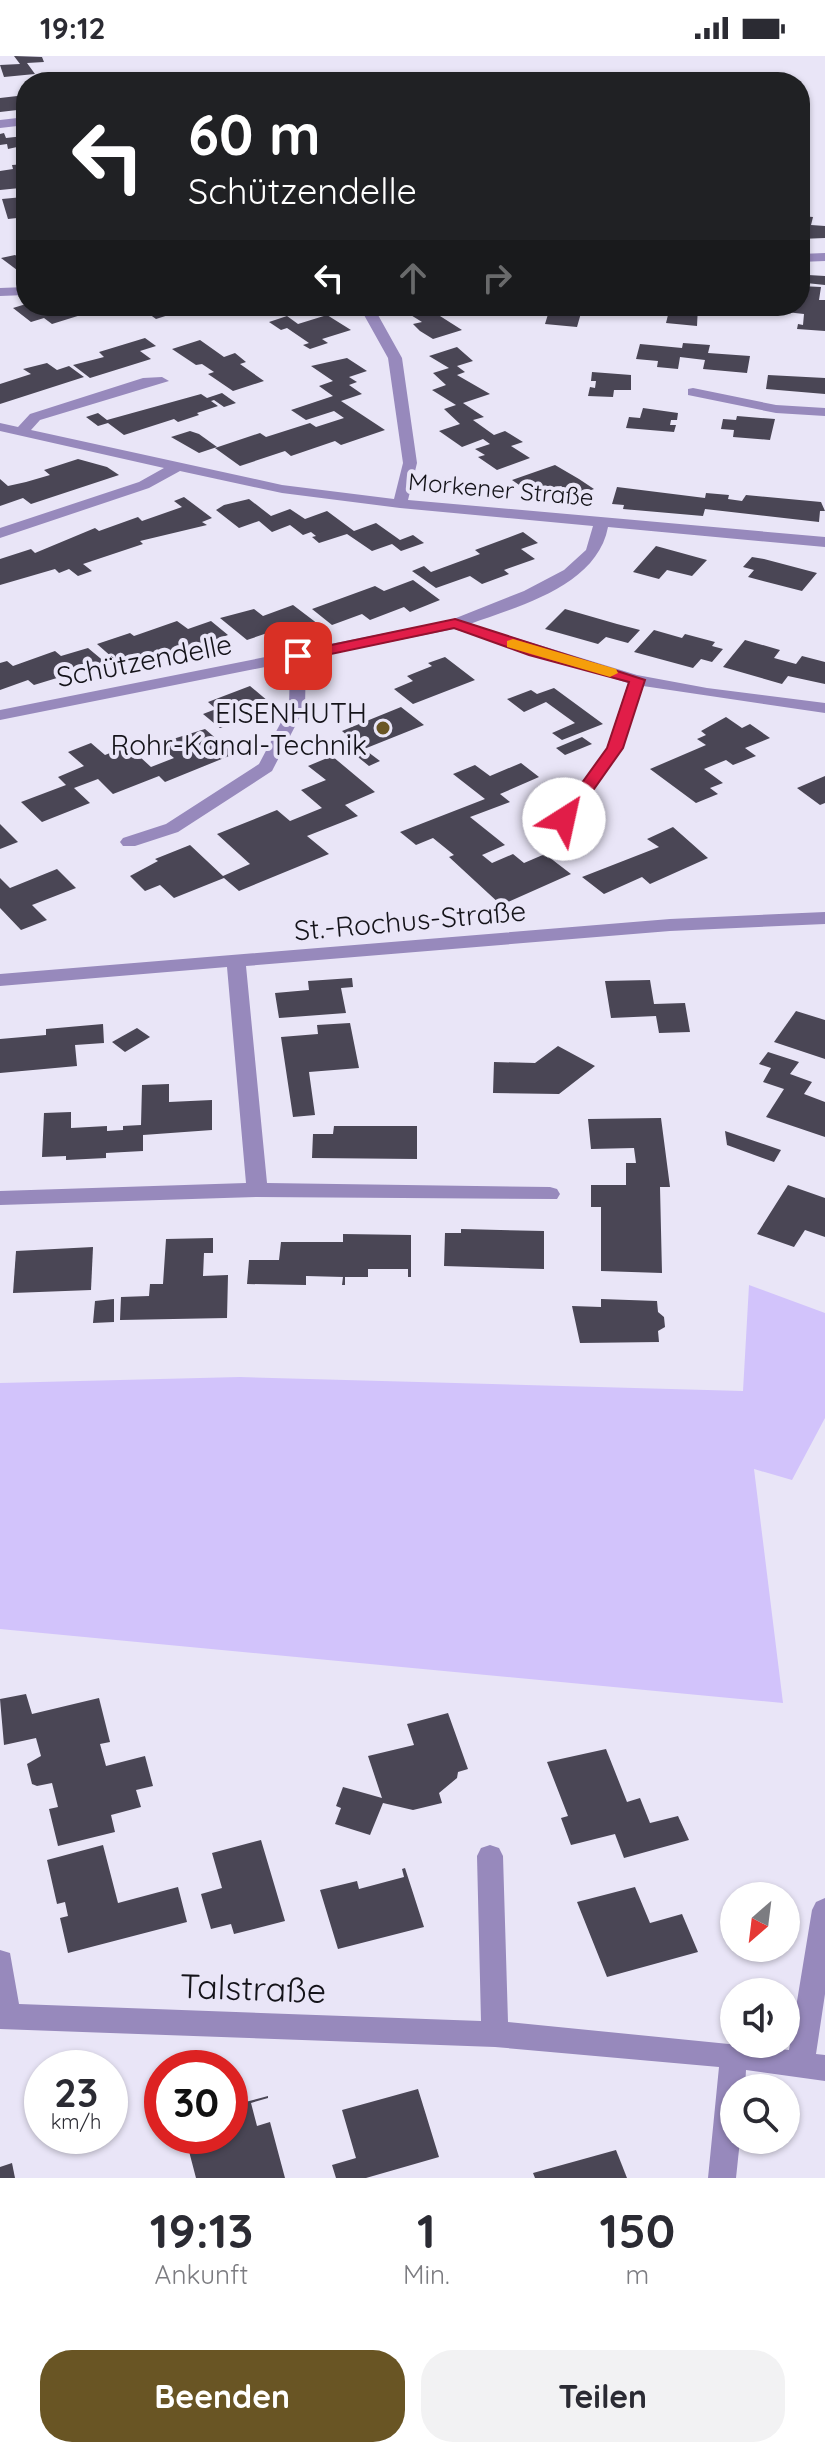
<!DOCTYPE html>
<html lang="de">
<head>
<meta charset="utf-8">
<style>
  :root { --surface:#fff; --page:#f2f2f3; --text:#2b2b33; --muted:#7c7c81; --accent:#695524 }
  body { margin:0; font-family:Quicksand,sans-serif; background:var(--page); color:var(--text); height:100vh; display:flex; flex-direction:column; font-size:30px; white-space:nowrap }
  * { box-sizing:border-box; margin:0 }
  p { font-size:26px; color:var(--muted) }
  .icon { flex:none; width:44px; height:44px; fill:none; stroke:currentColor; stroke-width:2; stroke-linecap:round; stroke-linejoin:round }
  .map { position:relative; height:2122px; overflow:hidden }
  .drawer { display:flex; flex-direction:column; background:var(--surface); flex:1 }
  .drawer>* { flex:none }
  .guide { position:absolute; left:16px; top:16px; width:794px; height:244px; border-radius:32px; box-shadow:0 2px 6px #0004; background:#202124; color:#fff; overflow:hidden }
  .needle { width:52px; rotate:208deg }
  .buttons { position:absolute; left:720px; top:1826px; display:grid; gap:16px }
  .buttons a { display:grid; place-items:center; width:80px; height:80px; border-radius:50%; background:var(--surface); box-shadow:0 2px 6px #0004; font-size:40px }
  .speed { position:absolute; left:24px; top:1994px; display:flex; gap:16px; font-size:40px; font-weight:700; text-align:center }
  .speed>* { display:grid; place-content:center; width:104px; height:104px; border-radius:50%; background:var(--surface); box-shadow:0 2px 6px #0004; line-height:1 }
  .speed small { font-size:20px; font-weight:400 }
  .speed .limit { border:12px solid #d22; background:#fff; color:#111 }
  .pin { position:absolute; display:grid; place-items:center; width:68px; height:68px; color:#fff; margin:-34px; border-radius:16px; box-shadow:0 4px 12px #0006 }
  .me { position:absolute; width:88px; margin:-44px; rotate:35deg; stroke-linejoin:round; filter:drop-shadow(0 0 6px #0008) }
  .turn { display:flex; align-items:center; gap:28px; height:168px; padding:0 40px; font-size:36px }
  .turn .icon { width:104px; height:104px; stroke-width:2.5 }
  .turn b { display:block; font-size:56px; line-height:68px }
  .lanes { display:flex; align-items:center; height:76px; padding:0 40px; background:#0003; justify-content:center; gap:40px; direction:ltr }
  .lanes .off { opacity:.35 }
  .eta { display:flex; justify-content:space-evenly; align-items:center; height:136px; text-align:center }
  .eta b { font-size:48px; font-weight:800; line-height:56px }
  .primary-button { display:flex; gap:16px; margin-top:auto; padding:16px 40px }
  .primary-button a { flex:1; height:92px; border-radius:32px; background:var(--accent); color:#fff; font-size:32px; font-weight:800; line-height:92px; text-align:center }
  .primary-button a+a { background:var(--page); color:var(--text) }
  .status { display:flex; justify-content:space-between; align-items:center; height:56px; padding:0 40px; background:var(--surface); direction:ltr }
  .status svg { height:22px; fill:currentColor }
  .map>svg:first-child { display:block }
  .green { fill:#d2c3fb }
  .building { fill:#4a4655 }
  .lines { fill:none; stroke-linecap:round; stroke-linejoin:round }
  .minor { fill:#9789bc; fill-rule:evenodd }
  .route { fill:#e11d48; stroke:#92132f; stroke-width:2 }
  .slow { fill:#f59e0b }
  .poi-dot { fill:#695524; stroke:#e9e5f7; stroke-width:3 }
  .labels { text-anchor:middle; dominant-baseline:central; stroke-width:8; stroke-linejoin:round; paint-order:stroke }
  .far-street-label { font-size:24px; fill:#141319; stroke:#e9e5f7 }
  .street-label { font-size:28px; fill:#141319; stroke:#e9e5f7 }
  .poi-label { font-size:28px; fill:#141319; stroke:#e9e5f7; text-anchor:end }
  .near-street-label { font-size:34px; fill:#141319; stroke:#e9e5f7 }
</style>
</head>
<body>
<div class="status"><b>19:12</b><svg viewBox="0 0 49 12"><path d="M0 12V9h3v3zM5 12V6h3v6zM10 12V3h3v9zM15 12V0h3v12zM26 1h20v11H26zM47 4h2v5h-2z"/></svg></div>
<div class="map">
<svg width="825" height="2122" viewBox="0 0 825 2122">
  <rect width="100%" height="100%" fill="#e9e5f7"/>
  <path class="green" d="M749 1229 825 1257V1362L792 1424 754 1413 783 1647 0 1573V1327L240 1321 743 1335Z"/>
  <g class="building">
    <path d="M14 0 42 1 44 6 27 7 35 18 4 21 0 9 20 8Z"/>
    <path d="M26 39V53L0 56V42Z"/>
    <path d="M26 75V89L8 93 7 88 0 89V78L4 77 6 82 24 80 22 76Z"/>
    <path d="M26 108V135L21 136 20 132 0 134V115L13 113 12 109Z"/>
    <path d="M22 137H26V161L8 163 2 143 23 141Z"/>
    <path d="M800 160 813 161 811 169 825 170V182L800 183Z"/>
    <path d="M15 199 22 203 18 205 26 211V216L21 217 1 202Z"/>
    <path d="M808 219 825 220V229L806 227Z"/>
    <path d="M800 230 821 231 819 244H825V275L797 273 798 268 803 269 804 258 786 256 787 250H800Z"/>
    <path d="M26 248 32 252 73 250 84 258 52 268 44 262 31 266 13 252Z"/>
    <path d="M138 250H174L181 255 156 263Z"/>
    <path d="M426 250H448L457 255 440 260 462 274 433 283 420 275 413 268 422 266 406 256Z"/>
    <path d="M540 250H590L588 258 581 257 577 271 545 268 549 255 539 254Z"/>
    <path d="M659 250H698L697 270 666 267 669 255 658 254Z"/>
    <path d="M327 259 351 274 322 283 328 287 310 293 303 289 309 287 287 272 281 274 269 266 287 260 298 268Z"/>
    <path d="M145 282 156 290 140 295 151 303 90 322 73 309 104 301 99 296Z"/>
    <path d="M200 284 224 301 235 297 246 306 240 308 264 325 233 335 208 318 214 316 202 308 196 309 172 293Z"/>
    <path d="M683 287 710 289 708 297 750 300 747 317 703 313 705 304 680 301 678 313 657 311 658 305 636 303 640 288 682 292Z"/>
    <path d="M457 291 473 305 457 310 465 316 457 319 490 338 463 347 484 361 473 364 494 379 505 375 523 386 511 390 530 402 497 414 478 401 485 399 475 393 490 388 483 383 462 391 439 375 460 368 444 353 456 349 432 334 446 329 433 317 449 312 429 300Z"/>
    <path d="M347 302 367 315 349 321 357 326 349 329 362 338 341 345 385 374 341 389 335 385 291 400 285 395 240 410 215 392 260 377 266 381 310 367 316 371 344 362 334 355 306 364 291 354 333 340 319 330 333 325 311 310Z"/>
    <path d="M47 307 57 314 69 310 84 321 0 348V328L31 318 23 313Z"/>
    <path d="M592 316 631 319V334H614L613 341 588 340 590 331 595 332 596 325H591Z"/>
    <path d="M768 319 825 322V338L766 333Z"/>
    <path d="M222 337 236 347 224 351 214 344 211 345 218 350 197 357 199 359 178 366 174 363 124 379 108 367 98 370 86 361 98 357 107 364 201 338 207 342Z"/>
    <path d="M643 352 678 357 677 364H671L670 369H676L674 376 626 372 629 361 640 362Z"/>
    <path d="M737 360 775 363 770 384 733 381 734 374 721 373 723 363 736 364Z"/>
    <path d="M190 375 199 378 217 391 199 397 171 381Z"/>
    <path d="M78 403 107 411 119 419 31 448 23 442 0 450V423L8 430 26 426 50 419 44 414Z"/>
    <path d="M555 409 579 423 594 433 575 440 561 430 535 440 512 424Z"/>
    <path d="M617 431 705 442 706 437 729 439 728 443 742 445 746 439 821 446 825 455H820L819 466 705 453 703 460 623 453 624 449 612 448Z"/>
    <path d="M184 441 212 462 202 466 207 469 140 485 143 488 83 508 92 515 78 520 69 513 59 517 55 513 0 529V503L31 493 35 497 95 472 99 475 138 461 142 465 182 451 174 445Z"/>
    <path d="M249 443 271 460 290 453 305 463 327 455 354 475 376 467 400 484 413 479 424 487 401 495 392 488 372 495 347 478 319 487 312 481 316 480 311 476 303 479 290 469 272 476 259 465 239 472 216 454 224 449Z"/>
    <path d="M523 476 538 487 521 493 535 503 504 514 509 518 482 528 470 520 436 532 412 515 424 510 431 516 480 498 475 494Z"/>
    <path d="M656 490 707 504 692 520 667 514 659 523 633 516Z"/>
    <path d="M752 501 764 503 817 517 802 535 748 521 754 514 743 511Z"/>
    <path d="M413 524 440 544 410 556 404 551 370 564 362 558 332 569 312 553 375 530 384 535Z"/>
    <path d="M293 549 318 568 288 579 279 573 247 584 220 562 254 553 263 560Z"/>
    <path d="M565 553 617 568 640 574 628 587 606 581 598 588 545 573Z"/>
    <path d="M177 565 188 573 211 565 228 579 161 603 154 597 121 609 97 588 130 577 134 580Z"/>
    <path d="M654 574 682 582 685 578 715 586 712 590 723 593 712 606 701 603 693 612 634 596Z"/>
    <path d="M745 584 780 594 774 602 796 608 802 600 825 606V628L788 620 782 628 723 611Z"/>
    <path d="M88 592 106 607 34 629 28 624 0 634V607L7 605 13 610 55 595 61 600Z"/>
    <path d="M445 601 475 624 413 648 394 633 413 625 407 620 432 610 428 607Z"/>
    <path d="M250 630 275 651 220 672 203 658 216 653 208 646Z"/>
    <path d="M554 632 603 668 562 684 552 677 575 667 546 646 524 656 507 643 531 634 537 638Z"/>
    <path d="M401 651 424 669 364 693 380 705 369 710 338 685 349 681 342 675Z"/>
    <path d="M726 661 742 672 750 668 770 682 745 692 756 700 733 709 726 704 704 713 723 727 710 732 718 738 696 747 650 713 706 689 697 683 706 679 701 675Z"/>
    <path d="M205 673 234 698 165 726 159 720 113 738 98 723 74 732 90 747 42 766 21 746 66 729 58 721 84 710 68 696 91 687 105 699 128 690 151 711 174 702 157 688Z"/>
    <path d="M582 681 592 688 565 699 556 692Z"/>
    <path d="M332 700 375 736 345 749 358 760 307 780 329 798 239 835 224 822 174 842 160 829 145 835 130 820 158 805 155 803 190 789 223 820 250 808 217 778 277 754 290 765 322 752 301 734 326 724 308 710Z"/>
    <path d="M521 707 539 721 500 738 510 746 470 761 505 789 482 799 492 807 513 798 524 807 545 798 571 818 501 849 449 801 454 799 433 782 416 789 400 776 485 743 453 718 475 709 490 720Z"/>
    <path d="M825 720V747L820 749 797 732Z"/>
    <path d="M0 768 18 786 0 793Z"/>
    <path d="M673 771 708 802 650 828 642 821 604 838 582 821 659 791 647 783Z"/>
    <path d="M57 813 76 832 32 849 47 864 21 874 0 852V822L10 832Z"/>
    <path d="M352 922 353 931 341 932 346 957 279 962 275 937 309 934 308 925Z"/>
    <path d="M650 924 654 948 685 947 690 976 659 977 656 960 611 962 605 925Z"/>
    <path d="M796 955 825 964V1003L774 986Z"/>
    <path d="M350 967 359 1012 309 1016 315 1059 293 1061 281 981 318 978 317 969Z"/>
    <path d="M103 968 104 987 75 989 77 1010 0 1017V983L46 979V973Z"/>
    <path d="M137 972 150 981 125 996 112 986Z"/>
    <path d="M558 990 595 1010 559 1038 493 1037 494 1006 535 1007Z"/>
    <path d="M768 996 799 1006 790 1018 812 1026 804 1038 825 1046V1081L766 1061 784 1033 763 1026 771 1012 759 1008Z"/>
    <path d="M169 1028V1046L212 1044V1074L143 1079V1095L106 1097V1102L66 1104V1100L42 1101 44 1057 71 1056V1072L107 1070V1075L123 1074V1070L141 1069 142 1029Z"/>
    <path d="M661 1062 670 1131H660L662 1217 601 1215V1151H591V1129H626V1107H636L634 1092 591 1093 588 1063Z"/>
    <path d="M334 1070H417V1103L312 1102 313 1078H333Z"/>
    <path d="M725 1075 781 1094 774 1106 727 1089Z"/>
    <path d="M788 1129 825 1142V1181L805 1174 794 1191 757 1178Z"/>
    <path d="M461 1173 544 1175V1213L444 1210 445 1177H461Z"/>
    <path d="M343 1178 411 1179V1221H408V1213H368V1221H345V1229H342L343 1221 306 1220V1229L247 1228 249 1204H279L281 1186H343Z"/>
    <path d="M213 1182V1197H204L203 1220 228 1219 227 1262 120 1264 121 1241 149 1240 150 1228H163L166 1183Z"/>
    <path d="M93 1191 91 1234 13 1237 16 1195Z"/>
    <path d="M114 1243V1266L93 1267 95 1245Z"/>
    <path d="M601 1243 657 1245 658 1256 664 1261 665 1271 658 1275 659 1286 580 1287 572 1250 601 1251Z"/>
    <path d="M26 1638 32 1658 99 1642 110 1686 100 1688 106 1710 145 1700 153 1730 136 1734 141 1751 111 1759 115 1776 58 1790 49 1753 58 1751 52 1727 37 1730 32 1728 27 1708 41 1700 36 1682 4 1689 0 1643Z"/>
    <path d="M448 1657 468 1713 458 1716 457 1722 439 1737 442 1747 413 1754 383 1747 370 1779 335 1768 341 1752 336 1750 343 1731 382 1742 368 1700 414 1689 407 1668Z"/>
    <path d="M606 1693 627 1746 640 1742 650 1767 678 1760 689 1784 624 1802 615 1778 571 1789 561 1762 568 1760 547 1706Z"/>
    <path d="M261 1784 285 1865 234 1878 231 1868 211 1873 201 1838 222 1832 212 1797Z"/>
    <path d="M103 1789 118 1847 178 1831 187 1866 68 1897 60 1862 68 1860 65 1846 57 1848 47 1804Z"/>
    <path d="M405 1812 424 1871 338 1893 320 1834 357 1825 359 1833 404 1821 402 1813Z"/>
    <path d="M635 1831 650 1867 682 1858 698 1896 607 1921 577 1846Z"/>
    <path d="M418 2033 439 2101 366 2122H336L332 2109 356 2102 342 2054Z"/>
    <path d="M268 2040V2042L251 2047 257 2070 270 2066 285 2122H196L185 2080H230V2050Z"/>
    <path d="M616 2094 627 2122H535L533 2117Z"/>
    <path d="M12 2107 15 2122H0V2111Z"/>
  </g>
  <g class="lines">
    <g class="minor">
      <path d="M26 61V69L0 72V64Z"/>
      <path d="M825 197V205L800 206V198Z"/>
      <path d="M26 231V239L0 240V232Z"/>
      <path d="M359 250H373L402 302 417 407 408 444 825 481V491L608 471C597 530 519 550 470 568L637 619 707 632 825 647V657L643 630 623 692 570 767 564 768 555 763 607 692 628 627 454 573 306 603 305 651 272 715 178 776 135 790H123L120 786 123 782 166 768 259 708 289 651 290 606 0 664V654L451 564 524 535 564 514 586 494 593 470 400 452 282 437 180 415 149 432 0 482V472L139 426 164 412 0 375V367L18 371 30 358 143 322 162 321 169 325 40 364 31 374 282 429 394 443 403 407 388 302Z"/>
      <path d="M693 332 776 349 825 352V360L776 357 688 339V333Z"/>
      <path d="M825 856V868L670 875 246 910 267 1127 550 1131 557 1133 560 1138 557 1143 257 1141 0 1149V1135L246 1127 227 911 0 930V918L670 863Z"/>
      <path d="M490 1789 499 1792 503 1800 508 1966 789 1994 812 1854 816 1846 825 1842V1938L816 1998 825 1999V2025L746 2014 745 2032H734V2084H740L736 2122H708L719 2011 495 1991 0 1973V1894L10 1897 19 1948 481 1965 477 1800 481 1792Z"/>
    </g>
  </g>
  <path class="route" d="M455 563 645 624 623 692 570 767H559L556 763 607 692 629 626 529 599 454 572 298 605 291 600 298 596Z"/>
  <path class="slow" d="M513 583 616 613 618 617 610 621 507 591V585Z"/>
  <circle class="poi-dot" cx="383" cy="672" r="8"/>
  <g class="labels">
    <g class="far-street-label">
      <text transform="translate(501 433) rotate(5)">Morkener Straße</text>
    </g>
    <g class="street-label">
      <text transform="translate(144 604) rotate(-11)">Schützendelle</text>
      <text transform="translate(410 864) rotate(-5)">St.-Rochus-Straße</text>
    </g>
    <g class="poi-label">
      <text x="367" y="656">EISENHUTH<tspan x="367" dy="32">Rohr-Kanal-Technik</tspan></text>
    </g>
    <g class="near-street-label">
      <text transform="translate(253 1932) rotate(2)">Talstraße</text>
    </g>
  </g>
</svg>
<div class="buttons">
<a><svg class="needle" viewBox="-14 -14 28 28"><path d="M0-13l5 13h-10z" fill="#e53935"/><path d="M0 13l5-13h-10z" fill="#7c7c81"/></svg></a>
<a><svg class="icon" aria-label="sound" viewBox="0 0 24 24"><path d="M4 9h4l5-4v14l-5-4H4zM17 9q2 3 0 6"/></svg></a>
<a><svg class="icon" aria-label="search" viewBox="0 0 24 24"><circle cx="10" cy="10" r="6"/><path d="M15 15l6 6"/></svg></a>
</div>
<div class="speed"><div>23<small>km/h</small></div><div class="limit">30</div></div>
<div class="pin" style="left:298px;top:600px;background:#d93025"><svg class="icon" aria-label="arrive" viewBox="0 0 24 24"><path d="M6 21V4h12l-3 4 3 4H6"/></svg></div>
<svg class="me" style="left:564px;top:763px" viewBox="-20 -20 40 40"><circle r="19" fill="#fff"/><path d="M0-13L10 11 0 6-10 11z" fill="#e11d48"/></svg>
<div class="guide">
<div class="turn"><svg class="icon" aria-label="left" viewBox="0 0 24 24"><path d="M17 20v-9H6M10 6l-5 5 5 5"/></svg><div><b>60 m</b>Schützendelle</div></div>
<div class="lanes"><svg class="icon" aria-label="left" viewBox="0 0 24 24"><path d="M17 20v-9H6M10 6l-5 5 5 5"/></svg><svg class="icon off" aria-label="ahead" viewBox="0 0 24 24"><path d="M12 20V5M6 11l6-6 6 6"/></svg><svg class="icon off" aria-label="right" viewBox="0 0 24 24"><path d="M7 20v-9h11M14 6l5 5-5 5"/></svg></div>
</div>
</div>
<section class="drawer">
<div class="eta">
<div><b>19:13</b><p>Ankunft</p></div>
<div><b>1</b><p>Min.</p></div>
<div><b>150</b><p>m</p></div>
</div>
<div class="primary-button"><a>Beenden</a><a>Teilen</a></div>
</section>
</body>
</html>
